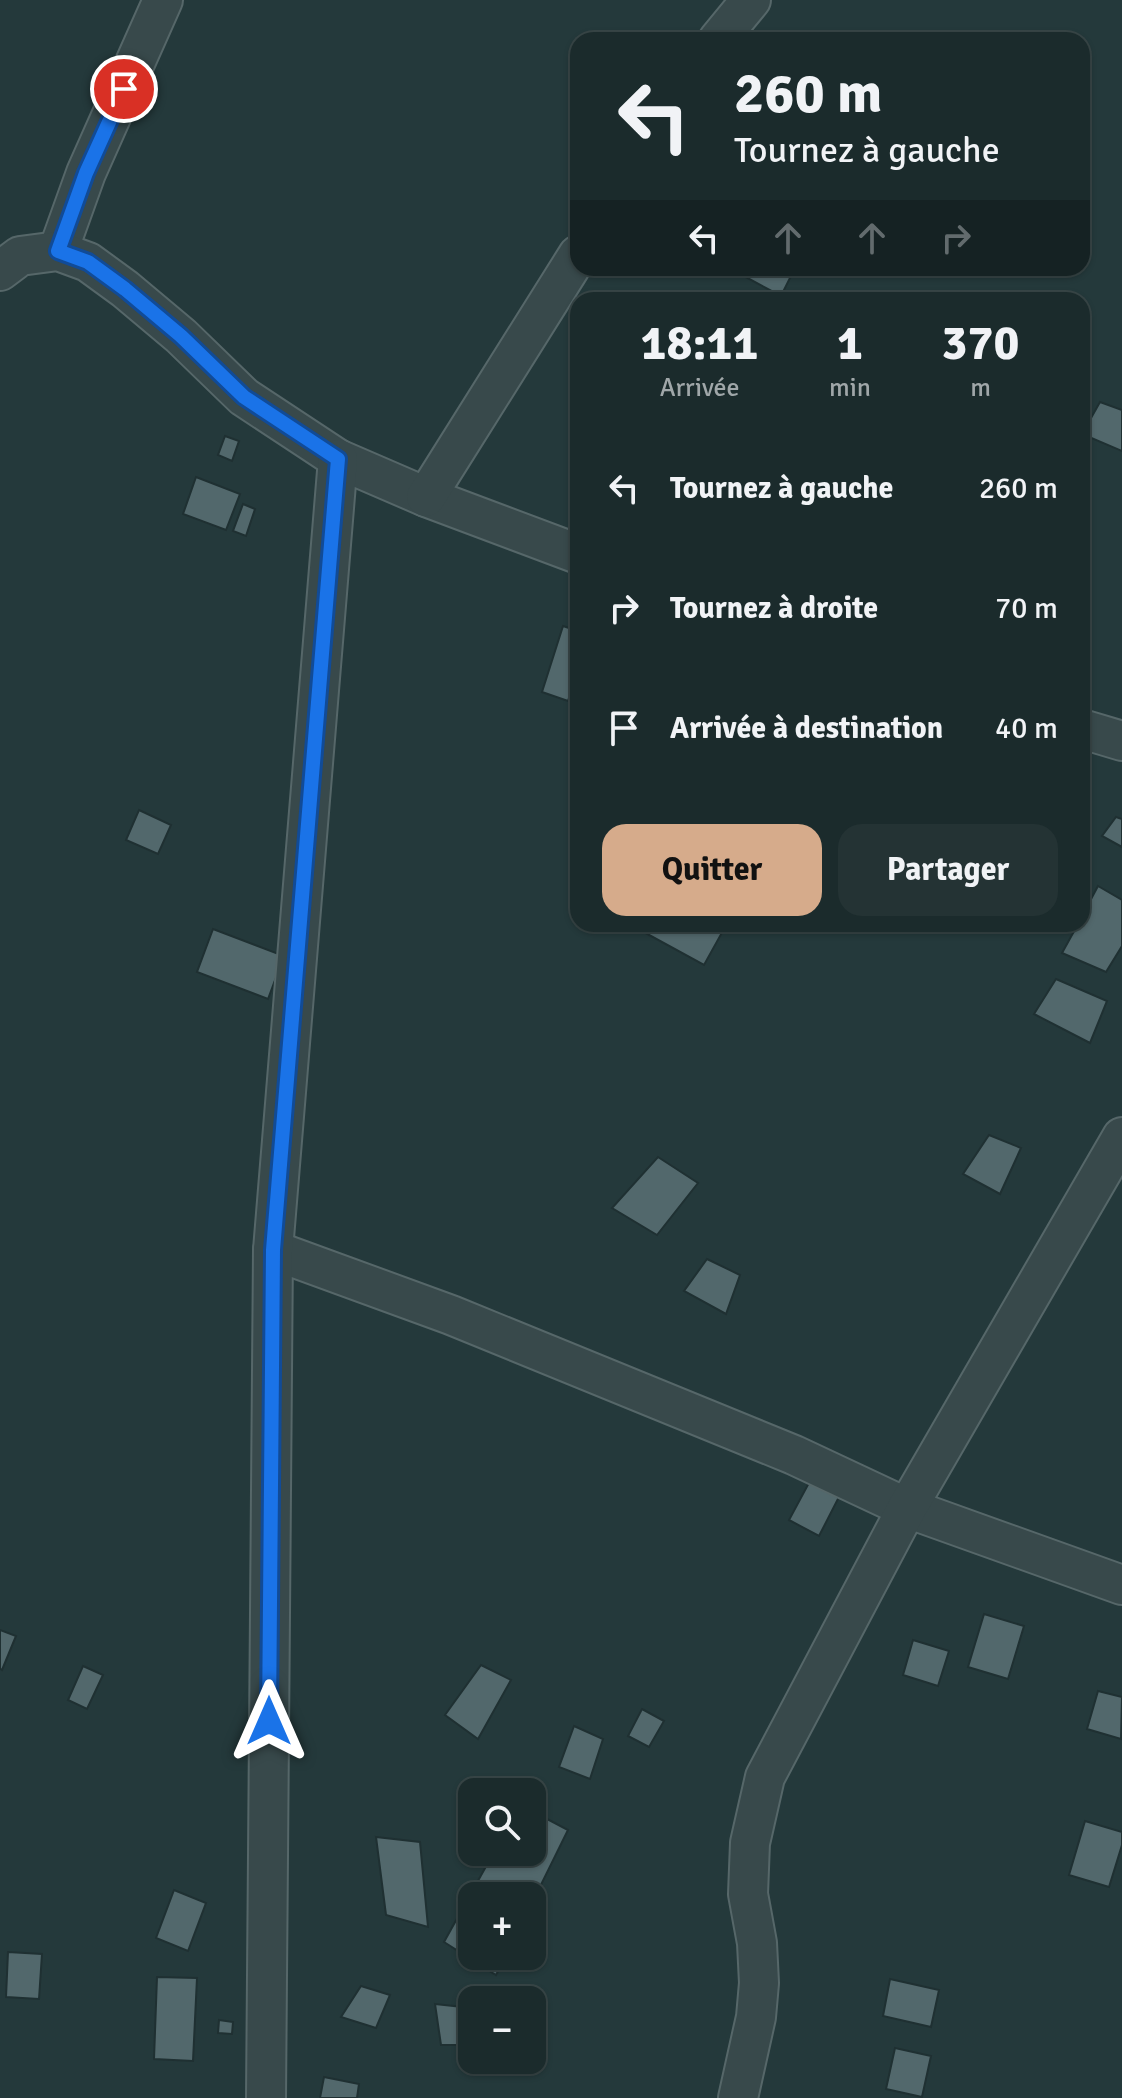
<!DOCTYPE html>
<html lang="fr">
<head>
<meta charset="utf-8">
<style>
  :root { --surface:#1b2b2c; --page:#243334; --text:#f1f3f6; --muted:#a0a7a9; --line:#394748; --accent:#d6ab8b }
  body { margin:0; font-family:Signika,sans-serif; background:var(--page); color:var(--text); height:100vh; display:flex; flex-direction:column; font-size:30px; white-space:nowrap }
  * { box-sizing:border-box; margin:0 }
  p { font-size:26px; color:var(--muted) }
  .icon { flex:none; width:44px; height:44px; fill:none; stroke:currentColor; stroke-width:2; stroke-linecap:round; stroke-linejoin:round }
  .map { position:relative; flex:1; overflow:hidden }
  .details { position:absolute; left:570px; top:292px; width:520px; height:640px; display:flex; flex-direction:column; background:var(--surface); border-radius:24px; box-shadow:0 2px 6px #0004,0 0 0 2px var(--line) }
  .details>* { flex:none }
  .hud { position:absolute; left:570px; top:32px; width:520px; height:244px; border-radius:24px; box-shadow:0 2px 6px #0004,0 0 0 2px var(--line); background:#1b2b2c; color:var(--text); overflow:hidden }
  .buttons { position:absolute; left:458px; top:1778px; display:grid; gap:16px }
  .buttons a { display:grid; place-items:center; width:88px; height:88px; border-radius:16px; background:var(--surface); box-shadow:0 2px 6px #0004,0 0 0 2px var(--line); font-size:40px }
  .pin { position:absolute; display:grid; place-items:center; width:68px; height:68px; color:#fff; margin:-34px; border:4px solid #fff; border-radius:50%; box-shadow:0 2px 8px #0007 }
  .me { position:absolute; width:88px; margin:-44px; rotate:0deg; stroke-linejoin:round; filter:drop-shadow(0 0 6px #0008) }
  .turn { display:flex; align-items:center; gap:28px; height:168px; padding:0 32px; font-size:36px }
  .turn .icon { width:104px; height:104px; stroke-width:2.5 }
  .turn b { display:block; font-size:56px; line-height:68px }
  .lanes { display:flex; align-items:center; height:76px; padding:0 32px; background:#0003; justify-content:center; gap:40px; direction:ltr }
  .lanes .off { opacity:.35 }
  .eta { display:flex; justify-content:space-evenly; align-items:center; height:136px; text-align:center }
  .eta b { font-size:48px; font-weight:700; line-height:56px }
  .cta { display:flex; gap:16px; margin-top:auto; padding:16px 32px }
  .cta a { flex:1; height:92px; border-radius:24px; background:var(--accent); color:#111; font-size:32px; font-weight:700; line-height:92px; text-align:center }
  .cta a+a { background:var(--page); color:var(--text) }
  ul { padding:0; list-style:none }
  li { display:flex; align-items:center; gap:24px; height:120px; padding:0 32px }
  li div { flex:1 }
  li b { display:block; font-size:30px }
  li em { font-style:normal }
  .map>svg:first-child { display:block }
  .building { fill:#52686c; stroke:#1f3032; stroke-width:2 }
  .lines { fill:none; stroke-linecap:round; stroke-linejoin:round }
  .minor-casing { stroke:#566769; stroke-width:42 }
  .minor { stroke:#38494b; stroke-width:38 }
  .route-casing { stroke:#114b97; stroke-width:20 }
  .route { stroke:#1a73e8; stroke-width:14 }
</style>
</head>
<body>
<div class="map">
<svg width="1122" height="2098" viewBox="0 0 1122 2098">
  <rect width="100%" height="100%" fill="#24393b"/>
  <g class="building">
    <path d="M729 268H795L781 296Z"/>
    <path d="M1100 402 1122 410V451L1082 434Z"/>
    <path d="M225 436 239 441 232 461 218 455Z"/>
    <path d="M196 477 240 494 226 530 183 514Z"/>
    <path d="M243 504 255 509 246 536 233 531Z"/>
    <path d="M563 626 578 631V670L568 701 542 692Z"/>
    <path d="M139 810 171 825 158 854 126 840Z"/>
    <path d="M1116 817 1122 819V847L1102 836Z"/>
    <path d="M1098 886 1122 900V946L1106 972 1062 953 1078 924H1082V916Z"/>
    <path d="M629 924H715L724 929 704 965Z"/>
    <path d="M213 929 284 956 268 999 197 972Z"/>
    <path d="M1056 979 1107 1001 1090 1043 1034 1014Z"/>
    <path d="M989 1135 1021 1148 1000 1194 963 1174Z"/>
    <path d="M658 1157 698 1183 657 1235 612 1208Z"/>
    <path d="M707 1259 740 1275 726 1314 684 1291Z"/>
    <path d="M811 1479 840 1495 819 1536 789 1520Z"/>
    <path d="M984 1614 1024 1626 1008 1679 968 1667Z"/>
    <path d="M0 1630 16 1636 2 1670 0 1669Z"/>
    <path d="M913 1640 949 1651 938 1686 903 1675Z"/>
    <path d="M481 1665 511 1680 478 1739 445 1715Z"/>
    <path d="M83 1666 103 1675 87 1709 68 1700Z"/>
    <path d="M1098 1691 1122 1697 1121 1739 1087 1729Z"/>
    <path d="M642 1709 664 1721 649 1747 628 1736Z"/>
    <path d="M574 1726 603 1739 590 1779 559 1767Z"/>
    <path d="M532 1811 568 1830 532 1903V1896H472V1956H506L496 1975 444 1942 494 1852H532Z"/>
    <path d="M1085 1821 1122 1832V1845L1109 1887 1069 1875Z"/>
    <path d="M376 1837 420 1842 428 1927 386 1915Z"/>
    <path d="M174 1890 206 1903 188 1951 156 1938Z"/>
    <path d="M8 1952 42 1954 39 1999 6 1997Z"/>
    <path d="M157 1977 197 1978 193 2061 154 2059Z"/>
    <path d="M890 1979 939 1990 931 2027 883 2016Z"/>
    <path d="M361 1986 390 1995 376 2028 341 2017Z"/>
    <path d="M435 2004 472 2008V2045H441Z"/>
    <path d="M219 2020 233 2022 232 2034 218 2033Z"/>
    <path d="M895 2048 931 2056 922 2097 886 2089Z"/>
    <path d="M324 2077 359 2084 357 2098H320Z"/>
  </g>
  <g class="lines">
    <g class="minor-casing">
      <g id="minor">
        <path d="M718 40 751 0"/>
        <path d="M58 251 86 173 163 0"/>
        <path d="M0 271 20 256 58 251 88 262 125 289 181 336 244 397 338 459 426 497 578 554"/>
        <path d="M426 497 578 255"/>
        <path d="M1082 729 1122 741"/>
        <path d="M273 1250 451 1315 794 1455 907 1508 1122 1585"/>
        <path d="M266 2098 273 1250 338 459"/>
        <path d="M738 2098 756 2017 759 1983 757 1943 748 1894 750 1843 765 1777 907 1508 1122 1137"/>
      </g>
    </g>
    <use href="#minor" class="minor"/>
  </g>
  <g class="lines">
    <g class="route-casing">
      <path id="route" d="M124 89 86 173 58 251 88 262 125 289 181 336 244 397 338 459 273 1250 269 1721"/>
    </g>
    <use href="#route" class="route"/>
  </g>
</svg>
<div class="buttons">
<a><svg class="icon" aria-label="search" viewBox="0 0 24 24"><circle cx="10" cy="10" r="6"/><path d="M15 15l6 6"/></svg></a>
<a>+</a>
<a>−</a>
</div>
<div class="pin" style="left:124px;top:89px;background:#d93025"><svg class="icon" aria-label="arrive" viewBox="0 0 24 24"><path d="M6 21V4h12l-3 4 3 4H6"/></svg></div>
<svg class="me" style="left:269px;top:1721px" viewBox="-20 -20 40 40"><path d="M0-17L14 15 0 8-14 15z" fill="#1a73e8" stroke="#fff" stroke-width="4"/></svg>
<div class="hud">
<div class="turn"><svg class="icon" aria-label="left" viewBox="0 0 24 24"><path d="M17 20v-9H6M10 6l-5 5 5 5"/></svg><div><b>260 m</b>Tournez à gauche</div></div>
<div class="lanes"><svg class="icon" aria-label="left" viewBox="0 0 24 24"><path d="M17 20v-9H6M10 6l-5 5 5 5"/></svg><svg class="icon off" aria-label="ahead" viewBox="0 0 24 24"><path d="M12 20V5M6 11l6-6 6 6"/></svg><svg class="icon off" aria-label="ahead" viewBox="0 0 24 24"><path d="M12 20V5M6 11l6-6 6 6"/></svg><svg class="icon off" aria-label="right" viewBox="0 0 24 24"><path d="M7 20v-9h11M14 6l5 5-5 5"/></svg></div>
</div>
<section class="details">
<div class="eta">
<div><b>18:11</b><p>Arrivée</p></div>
<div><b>1</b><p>min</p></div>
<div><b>370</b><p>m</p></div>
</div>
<ul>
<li><svg class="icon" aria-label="left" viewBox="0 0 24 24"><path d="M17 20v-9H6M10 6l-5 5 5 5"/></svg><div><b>Tournez à gauche</b></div><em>260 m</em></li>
<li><svg class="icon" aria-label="right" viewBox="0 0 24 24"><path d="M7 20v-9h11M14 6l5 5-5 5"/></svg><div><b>Tournez à droite</b></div><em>70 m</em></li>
<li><svg class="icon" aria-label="arrive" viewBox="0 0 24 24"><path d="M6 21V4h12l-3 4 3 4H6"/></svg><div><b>Arrivée à destination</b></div><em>40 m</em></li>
</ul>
<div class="cta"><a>Quitter</a><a>Partager</a></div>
</section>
</div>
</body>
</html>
